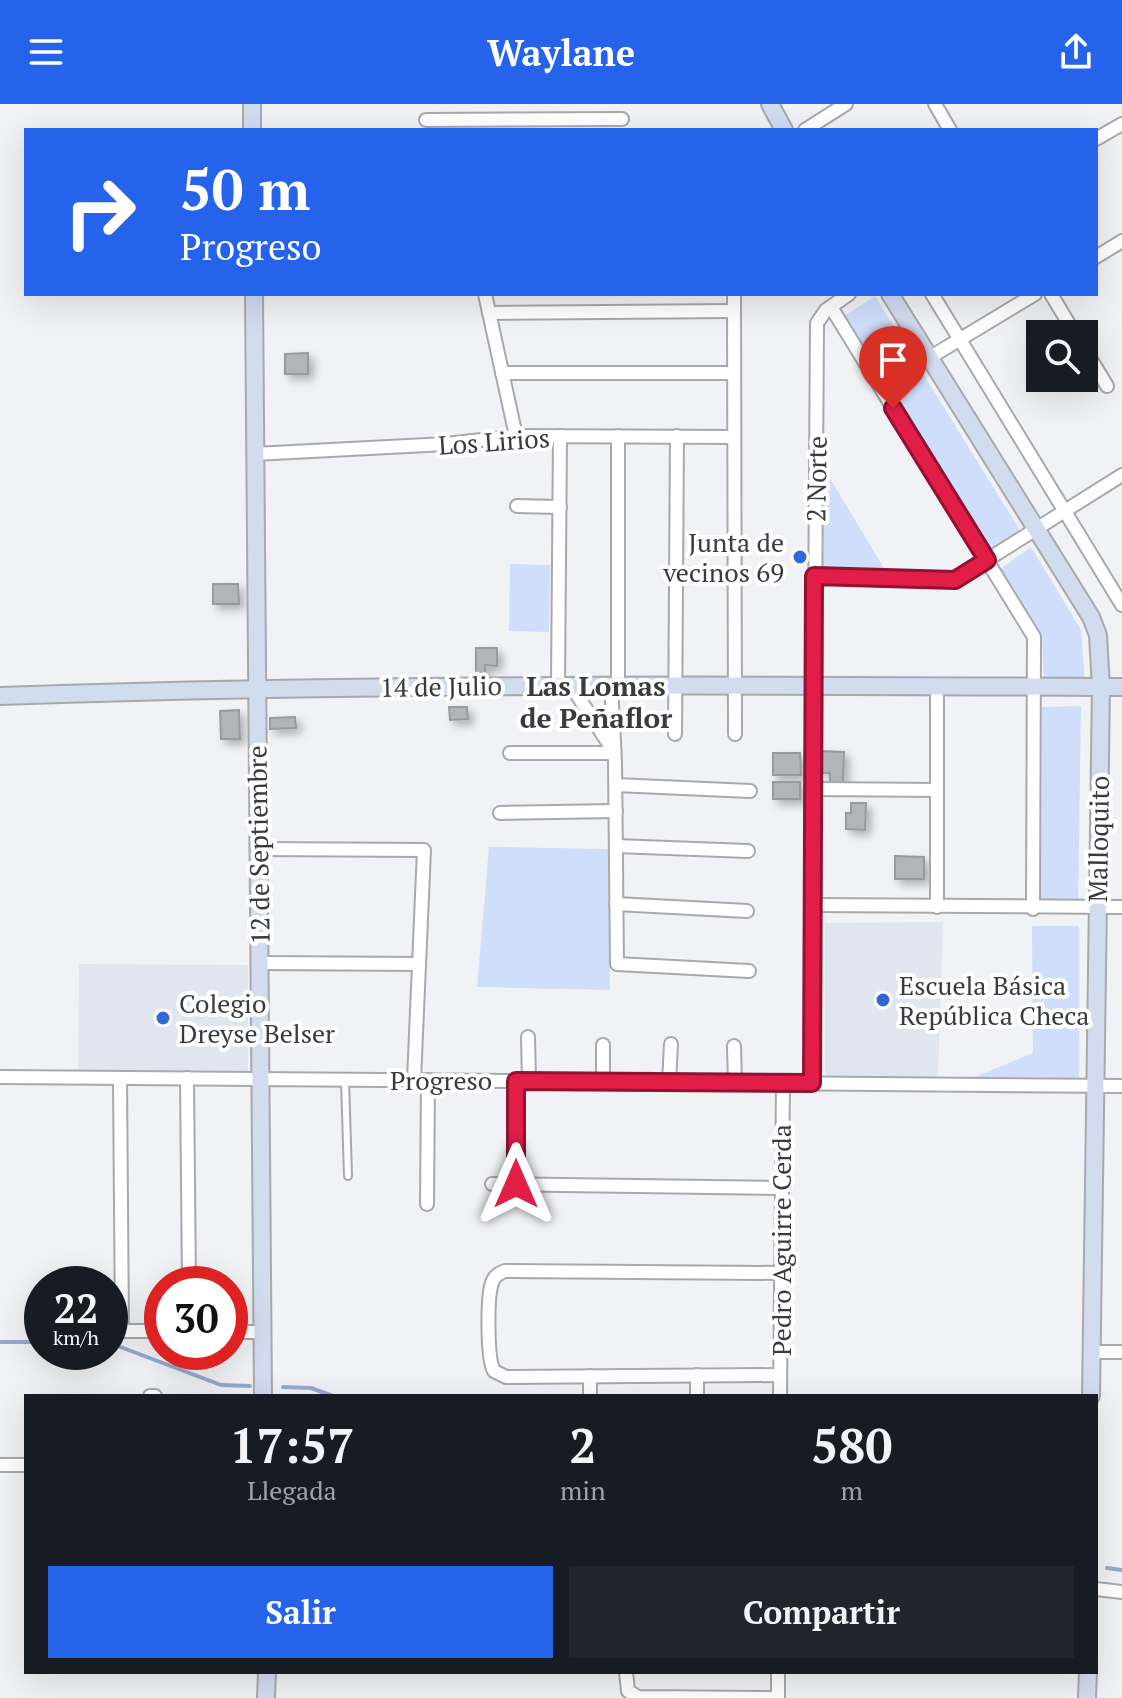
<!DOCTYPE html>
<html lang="es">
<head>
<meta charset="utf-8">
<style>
  :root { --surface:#171b24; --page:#20242c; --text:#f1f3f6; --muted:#9ea1a6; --accent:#2563eb }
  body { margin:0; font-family:"PT Serif",serif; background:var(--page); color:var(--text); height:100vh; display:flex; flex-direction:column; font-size:30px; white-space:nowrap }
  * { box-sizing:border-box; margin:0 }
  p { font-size:26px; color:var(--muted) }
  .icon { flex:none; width:44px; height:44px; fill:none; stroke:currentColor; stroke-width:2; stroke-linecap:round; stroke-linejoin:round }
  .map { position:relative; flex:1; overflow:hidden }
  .drawer { position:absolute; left:24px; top:1290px; width:1074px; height:280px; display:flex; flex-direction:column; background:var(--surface); border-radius:0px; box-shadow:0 8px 32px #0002 }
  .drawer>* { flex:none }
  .top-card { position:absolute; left:24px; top:24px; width:1074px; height:168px; border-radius:0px; box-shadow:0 8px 32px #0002; background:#2563eb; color:#fff; overflow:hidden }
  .fabs { position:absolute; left:1026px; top:216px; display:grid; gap:16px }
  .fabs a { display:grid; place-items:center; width:72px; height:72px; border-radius:0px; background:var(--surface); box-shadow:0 8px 32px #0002; font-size:40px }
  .speed { position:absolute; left:24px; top:1162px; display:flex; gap:16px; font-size:40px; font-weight:700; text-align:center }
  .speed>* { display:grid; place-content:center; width:104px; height:104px; border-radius:50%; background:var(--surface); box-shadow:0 8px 32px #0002; line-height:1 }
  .speed small { font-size:20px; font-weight:400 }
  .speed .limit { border:12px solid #d22; background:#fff; color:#111 }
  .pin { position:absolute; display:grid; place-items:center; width:68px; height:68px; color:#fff; margin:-82px -34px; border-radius:50% 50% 50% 0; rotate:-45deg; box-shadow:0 0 8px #0007 }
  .pin .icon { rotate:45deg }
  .me { position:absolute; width:88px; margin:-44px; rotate:0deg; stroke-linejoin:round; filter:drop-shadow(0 0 6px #0008) }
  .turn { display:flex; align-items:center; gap:28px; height:168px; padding:0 24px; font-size:36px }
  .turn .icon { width:104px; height:104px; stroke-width:2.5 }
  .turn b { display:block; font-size:56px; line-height:68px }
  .eta { display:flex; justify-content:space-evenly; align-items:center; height:136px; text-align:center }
  .eta b { font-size:48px; font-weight:700; line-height:56px }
  .primary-button { display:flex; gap:16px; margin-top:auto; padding:16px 24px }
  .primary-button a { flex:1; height:92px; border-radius:0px; background:var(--accent); color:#fff; font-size:32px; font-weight:700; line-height:92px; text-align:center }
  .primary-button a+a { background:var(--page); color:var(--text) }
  header { display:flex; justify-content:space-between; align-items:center; height:104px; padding:0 24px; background:var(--accent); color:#fff; font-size:36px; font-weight:700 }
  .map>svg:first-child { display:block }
  .built { fill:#e0e6f0 }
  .green { fill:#cfdefa }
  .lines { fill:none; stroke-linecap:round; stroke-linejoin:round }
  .stream { stroke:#96aacd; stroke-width:4 }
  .building { fill:#b2b4b7; stroke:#999a9e; stroke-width:2; filter:url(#shadow) }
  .lane-casing { stroke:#a8a9ad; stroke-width:10 }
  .street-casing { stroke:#a8a9ad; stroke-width:16 }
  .secondary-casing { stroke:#a8a9ad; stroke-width:20 }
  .lane { stroke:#fff; stroke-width:6 }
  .street { stroke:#fff; stroke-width:12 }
  .secondary { stroke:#d2dcef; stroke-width:16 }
  .route-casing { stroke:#92132f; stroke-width:20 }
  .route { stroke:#e11d48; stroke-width:14 }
  .poi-dot { fill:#3168d7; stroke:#fff; stroke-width:3 }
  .labels { text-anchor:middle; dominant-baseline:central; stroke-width:8; stroke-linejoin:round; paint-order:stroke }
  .street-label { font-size:26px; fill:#3a3b3c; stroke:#fff }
  .poi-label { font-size:26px; fill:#3a3b3c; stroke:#fff; text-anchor:start }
  .neighbourhood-label { font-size:28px; font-weight:bold; fill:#3a3b3c; stroke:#fff }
</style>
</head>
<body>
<header><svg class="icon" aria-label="menu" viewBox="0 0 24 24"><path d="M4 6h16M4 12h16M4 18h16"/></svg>Waylane<svg class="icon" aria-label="share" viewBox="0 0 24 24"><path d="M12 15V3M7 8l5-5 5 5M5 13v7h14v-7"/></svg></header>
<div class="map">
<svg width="1122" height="1594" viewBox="0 0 1122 1594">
  <defs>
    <filter id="shadow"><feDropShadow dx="5" dy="5" stdDeviation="4" flood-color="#0004"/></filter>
  </defs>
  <rect width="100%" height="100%" fill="#f0f2f5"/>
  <g class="built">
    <path d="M943 818 938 973H825V819Z"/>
    <path d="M79 860 248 861V967H78Z"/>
  </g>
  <g class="green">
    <path d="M875 192 1021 428 989 449 841 214Z"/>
    <path d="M822 361 885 466 818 463Z"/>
    <path d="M1031 443 1081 526 1085 579H1044L1042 539 999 466Z"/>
    <path d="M510 460 550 461 549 528 509 527Z"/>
    <path d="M1081 602 1078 804 1041 803 1042 603Z"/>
    <path d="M489 743 608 745 610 886 477 883Z"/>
    <path d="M1032 822H1079V974L970 975 1033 949Z"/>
  </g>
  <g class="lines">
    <g class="stream">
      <path d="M0 1238H42"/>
      <path d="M110 1239 221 1281 250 1282"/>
      <path d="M283 1283 311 1284 333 1292"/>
      <path d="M1107 1464 1122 1466"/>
    </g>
  </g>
  <g class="building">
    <path d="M308 249V270H285V250Z"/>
    <path d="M213 480H238L239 500H213Z"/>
    <path d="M476 544H497V562L485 561V569H476Z"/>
    <path d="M449 603H467L468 615 450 616Z"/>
    <path d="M239 606 240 635H221L220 607Z"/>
    <path d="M295 613 296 624 270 625V614Z"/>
    <path d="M821 647 844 648 843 678H830V669H821Z"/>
    <path d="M773 649H800L801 671H773Z"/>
    <rect x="773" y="678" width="27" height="17"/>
    <path d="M851 699H866L865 726 846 725V709H851Z"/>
    <path d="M895 752 924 753V775H895Z"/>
  </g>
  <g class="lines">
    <g class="lane-casing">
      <path id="lane" d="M345 976 348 1072"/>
    </g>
    <g class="street-casing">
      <g id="street">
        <path d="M935 0 950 26"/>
        <path d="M426 16 622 15"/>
        <path d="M805 26 846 0"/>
        <path d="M1096 35 1122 20"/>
        <path d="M1096 153 1122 137"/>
        <path d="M485 190 516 332"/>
        <path d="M734 190 735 630"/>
        <path d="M932 190 1122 501"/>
        <path d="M1051 190 1075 230"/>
        <path d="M831 203 1034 533 1033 805"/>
        <path d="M489 209 734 207"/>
        <path d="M1084 244 1107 282"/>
        <path d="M929 254 1035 190"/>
        <path d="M502 269H734"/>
        <path d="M618 332V580"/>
        <path d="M254 350 446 340 516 332 734 333"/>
        <path d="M517 402 560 403"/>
        <path d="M814 472 955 476 1122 371"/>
        <path d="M558 580 560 332"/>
        <path d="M570 580 612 645"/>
        <path d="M611 580 615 658 617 860 749 867"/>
        <path d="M675 630 677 332"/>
        <path d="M510 649H613"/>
        <path d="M616 681 750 687"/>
        <path d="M813 685 937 686"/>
        <path d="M500 709 616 707"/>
        <path d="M616 742 748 747"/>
        <path d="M258 745 424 746 414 976"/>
        <path d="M616 800 747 807"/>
        <path d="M813 801 1122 803"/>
        <path d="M937 803V581"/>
        <path d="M260 859 419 860"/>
        <path d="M528 933 529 977"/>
        <path d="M734 942 735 979"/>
        <path d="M0 973 1122 982"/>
        <path d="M120 974 122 1227"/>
        <path d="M187 974 189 1180"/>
        <path d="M603 978V941"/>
        <path d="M669 978 671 940"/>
        <path d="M812 979 817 219 826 206 849 190"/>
        <path d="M492 1080 782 1084"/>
        <path d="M516 1080V977"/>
        <path d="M427 1100 428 976"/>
        <path d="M110 1227H162"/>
        <path d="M230 1228H263"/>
        <path d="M1092 1248H1122"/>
        <path d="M697 1271V1292"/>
        <path d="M780 1271 506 1273 494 1267C487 1256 487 1193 492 1179 494 1172 499 1169 505 1167L781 1169"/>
        <path d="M590 1272V1292"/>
        <path d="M150 1292H155"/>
        <path d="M780 1292 783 979"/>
        <path d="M0 1361H26"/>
        <path d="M1096 1485 1122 1488"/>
        <path d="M626 1568 628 1587 638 1593 778 1594"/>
        <path d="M778 1594V1568"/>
      </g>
    </g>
    <g class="secondary-casing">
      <g id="secondary">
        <path d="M252 0V26"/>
        <path d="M770 0 784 26"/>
        <path d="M254 190 263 1292"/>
        <path d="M890 190 1091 513 1098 531 1101 583 1091 1292"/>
        <path d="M0 592C374 579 748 581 1122 583"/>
        <path d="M266 1594 267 1568"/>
        <path d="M1087 1594 1088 1568"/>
      </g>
    </g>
    <use href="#lane" class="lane"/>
    <use href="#street" class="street"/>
    <use href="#secondary" class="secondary"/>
  </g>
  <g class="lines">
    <g class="route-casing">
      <path id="route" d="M516 1080V977L812 979 814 472 955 476 987 456 893 304"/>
    </g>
    <use href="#route" class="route"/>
  </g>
  <g class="poi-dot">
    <circle cx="800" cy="453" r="8"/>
    <circle cx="883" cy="896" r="8"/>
    <circle cx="163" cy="914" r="8"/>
  </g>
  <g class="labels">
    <g class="street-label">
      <text transform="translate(494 337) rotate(-4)">Los Lirios</text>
      <text transform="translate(816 375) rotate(-89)">2 Norte</text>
      <text transform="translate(441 582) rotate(-1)">14 de Julio</text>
      <text transform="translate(1098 735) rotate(-89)">Malloquito</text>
      <text transform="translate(258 741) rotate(-91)">12 de Septiembre</text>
      <text x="441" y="976">Progreso</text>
      <text transform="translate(781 1136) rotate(-90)">Pedro Aguirre Cerda</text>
    </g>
    <g class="poi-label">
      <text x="784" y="438" text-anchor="end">Junta de<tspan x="784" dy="30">vecinos 69</tspan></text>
      <text x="899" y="881">Escuela Básica<tspan x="899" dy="30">República Checa</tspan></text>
      <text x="179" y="899">Colegio<tspan x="179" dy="30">Dreyse Belser</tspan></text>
    </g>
    <g class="neighbourhood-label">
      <text x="596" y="581">Las Lomas<tspan x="596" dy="32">de Peñaflor</tspan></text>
    </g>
  </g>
</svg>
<div class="fabs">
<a><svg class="icon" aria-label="search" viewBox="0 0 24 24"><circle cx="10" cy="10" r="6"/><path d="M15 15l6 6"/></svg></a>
</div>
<div class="speed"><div>22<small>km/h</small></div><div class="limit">30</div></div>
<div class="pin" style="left:893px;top:304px;background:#d93025"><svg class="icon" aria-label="arrive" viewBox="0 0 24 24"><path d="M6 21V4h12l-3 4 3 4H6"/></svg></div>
<svg class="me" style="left:516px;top:1080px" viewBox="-20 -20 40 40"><path d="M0-17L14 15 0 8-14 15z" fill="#e11d48" stroke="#fff" stroke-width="4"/></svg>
<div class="top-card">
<div class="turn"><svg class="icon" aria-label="right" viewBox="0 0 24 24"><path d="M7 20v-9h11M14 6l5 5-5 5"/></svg><div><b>50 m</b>Progreso</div></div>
</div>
<section class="drawer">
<div class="eta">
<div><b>17:57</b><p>Llegada</p></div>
<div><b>2</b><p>min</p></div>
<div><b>580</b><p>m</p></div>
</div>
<div class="primary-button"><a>Salir</a><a>Compartir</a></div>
</section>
</div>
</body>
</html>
